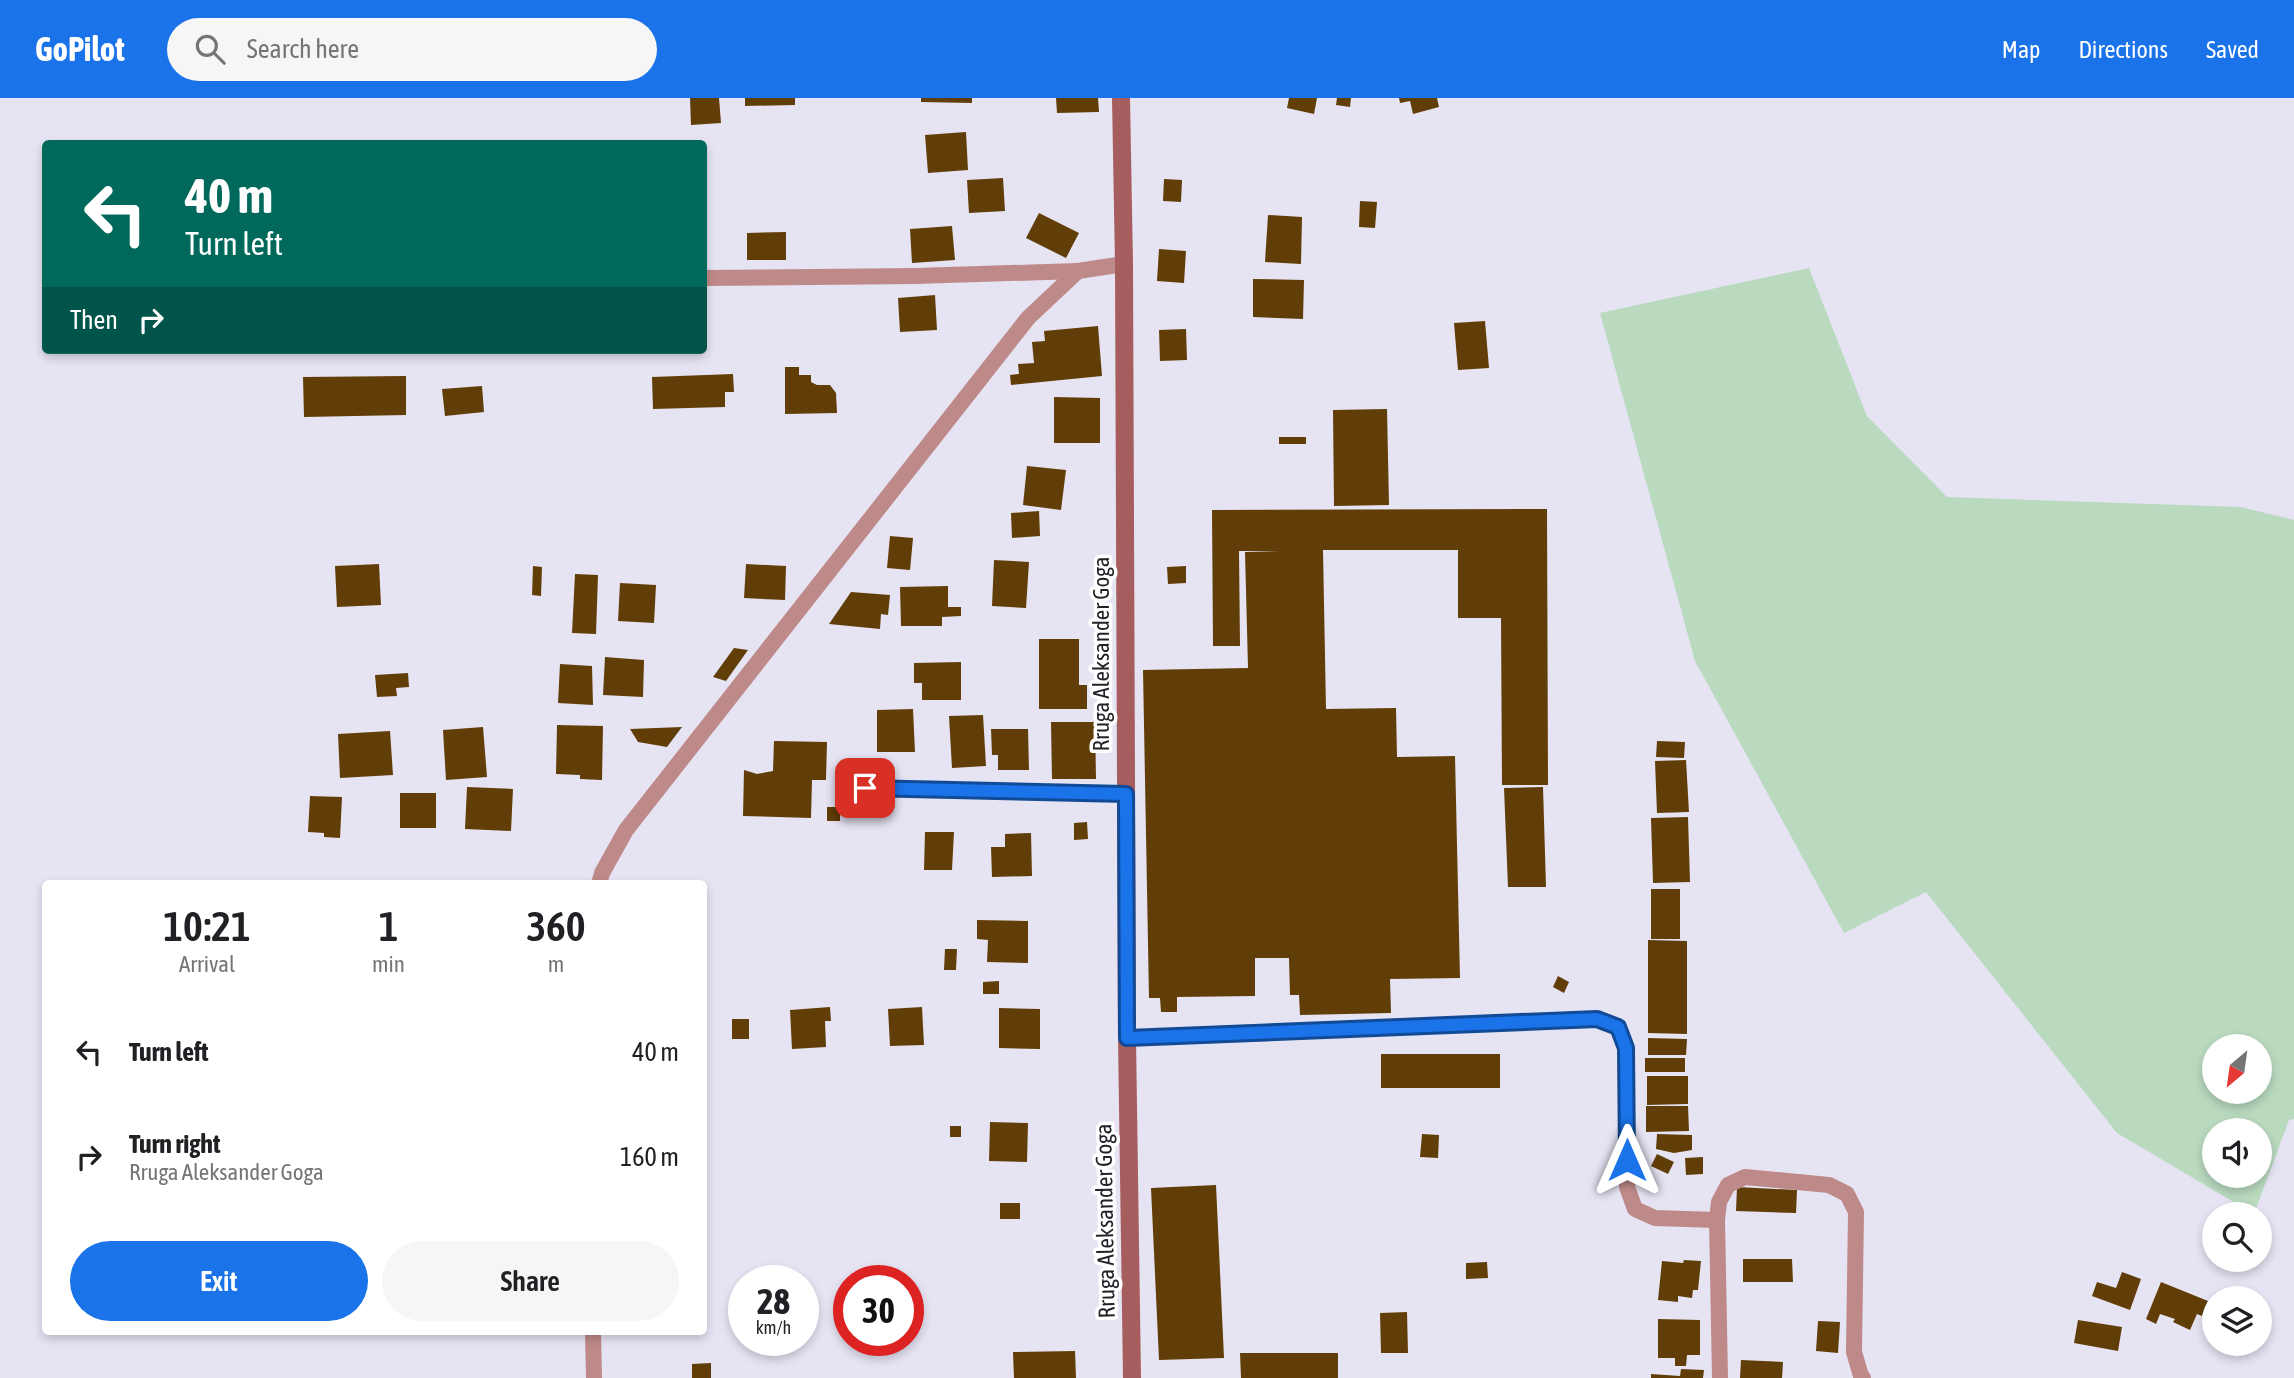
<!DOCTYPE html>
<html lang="en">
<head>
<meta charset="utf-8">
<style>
  :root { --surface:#fff; --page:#f6f6f6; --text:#202124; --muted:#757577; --accent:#1a73e8 }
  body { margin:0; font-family:"Asap Condensed",sans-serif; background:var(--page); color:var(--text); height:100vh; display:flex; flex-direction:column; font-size:26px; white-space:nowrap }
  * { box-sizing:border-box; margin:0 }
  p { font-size:23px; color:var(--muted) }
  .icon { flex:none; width:38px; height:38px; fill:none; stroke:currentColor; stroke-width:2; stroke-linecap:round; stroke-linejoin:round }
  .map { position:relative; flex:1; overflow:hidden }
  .side { position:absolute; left:42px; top:782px; width:665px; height:455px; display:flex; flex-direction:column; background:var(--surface); border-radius:7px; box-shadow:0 4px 10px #0003 }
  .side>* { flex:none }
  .top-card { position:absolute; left:42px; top:42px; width:665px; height:214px; border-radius:7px; box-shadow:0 4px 10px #0003; background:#00695c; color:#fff; overflow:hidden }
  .needle { width:46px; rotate:209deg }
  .buttons { position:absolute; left:2202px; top:936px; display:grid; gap:14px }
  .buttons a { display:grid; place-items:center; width:70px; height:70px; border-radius:50%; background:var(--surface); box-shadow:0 4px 10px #0003; font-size:35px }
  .speed { position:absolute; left:728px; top:1167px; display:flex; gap:14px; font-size:35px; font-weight:700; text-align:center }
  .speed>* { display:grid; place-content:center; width:91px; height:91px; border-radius:50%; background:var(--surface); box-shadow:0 4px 10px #0003; line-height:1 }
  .speed small { font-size:18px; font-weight:400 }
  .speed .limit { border:10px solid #d22; background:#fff; color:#111 }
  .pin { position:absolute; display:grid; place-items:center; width:60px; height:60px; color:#fff; margin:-30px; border-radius:14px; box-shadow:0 4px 10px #0006 }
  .me { position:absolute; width:77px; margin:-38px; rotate:0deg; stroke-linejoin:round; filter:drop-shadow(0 0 5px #0008) }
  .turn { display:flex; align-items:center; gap:24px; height:147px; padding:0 28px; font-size:32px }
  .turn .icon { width:91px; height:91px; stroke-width:2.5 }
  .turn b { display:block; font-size:49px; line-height:60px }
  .then { display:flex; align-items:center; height:66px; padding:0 28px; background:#0003; gap:14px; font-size:26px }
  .eta { display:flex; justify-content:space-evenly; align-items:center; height:119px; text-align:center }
  .eta b { font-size:42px; font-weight:600; line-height:49px }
  .action { display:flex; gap:14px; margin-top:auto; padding:14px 28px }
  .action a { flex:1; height:80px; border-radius:42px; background:var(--accent); color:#fff; font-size:28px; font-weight:600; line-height:80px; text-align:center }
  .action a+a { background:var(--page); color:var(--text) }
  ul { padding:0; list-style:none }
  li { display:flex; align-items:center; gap:21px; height:105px; padding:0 28px }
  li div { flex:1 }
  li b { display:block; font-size:26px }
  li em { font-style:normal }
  header { display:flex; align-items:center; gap:42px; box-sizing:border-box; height:98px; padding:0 35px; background:var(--accent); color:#fff }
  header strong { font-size:33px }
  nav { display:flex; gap:38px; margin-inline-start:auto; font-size:24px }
  .search { width:490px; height:63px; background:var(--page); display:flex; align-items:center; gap:18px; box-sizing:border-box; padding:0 24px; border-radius:38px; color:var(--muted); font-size:26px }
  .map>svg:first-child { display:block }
  .green { fill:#b9dabf; fill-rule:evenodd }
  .building { fill:#613e08 }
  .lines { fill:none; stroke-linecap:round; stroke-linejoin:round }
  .street { stroke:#be8a89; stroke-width:16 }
  .secondary { stroke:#a65d5d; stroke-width:18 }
  .route-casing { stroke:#114b97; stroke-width:18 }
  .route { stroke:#1a73e8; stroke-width:12 }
  .labels { text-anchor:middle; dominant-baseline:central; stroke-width:7; stroke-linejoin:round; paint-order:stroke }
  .street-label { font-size:23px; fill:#232228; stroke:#fff }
</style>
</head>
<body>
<header>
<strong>GoPilot</strong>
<div class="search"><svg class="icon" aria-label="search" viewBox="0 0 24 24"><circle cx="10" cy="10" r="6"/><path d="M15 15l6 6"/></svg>Search here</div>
<nav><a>Map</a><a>Directions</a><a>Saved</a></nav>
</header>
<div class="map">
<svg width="2294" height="1280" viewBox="0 0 2294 1280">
  <rect width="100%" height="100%" fill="#e6e3f3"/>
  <path class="green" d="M1809 170 1867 318 1947 399 2241 409 2294 422V1021L2289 1022 2254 1116 2117 1035 1926 794 1844 835 1695 563 1600 215ZM2214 948H2259V994H2214ZM2214 1032H2259V1078H2214Z"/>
  <g class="building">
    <path d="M690 0H719L721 25 691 27Z"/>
    <path d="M745 0H795V7L745 8Z"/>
    <path d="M921 0H972V5L921 4Z"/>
    <path d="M1056 0H1098L1099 14 1057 15Z"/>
    <path d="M1289 0H1317L1314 16 1287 10Z"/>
    <path d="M1337 0H1351L1350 9 1336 7Z"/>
    <path d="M1399 0H1437L1439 9 1413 16 1410 3 1400 5Z"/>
    <path d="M966 34 968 72 928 75 925 37Z"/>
    <path d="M1003 80 1005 113 969 115 967 82Z"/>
    <path d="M1164 81 1182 82 1181 104 1163 103Z"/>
    <path d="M1360 103 1377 104 1375 130 1359 129Z"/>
    <path d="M1039 115 1079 135 1066 160 1026 140Z"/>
    <path d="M1268 117 1302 119 1301 166 1265 164Z"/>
    <path d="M952 128 955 162 912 165 910 131Z"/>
    <path d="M786 134V162H747V135Z"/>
    <path d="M1159 151 1186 153 1184 185 1157 183Z"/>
    <path d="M1253 181 1304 182 1303 221 1253 219Z"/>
    <path d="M935 197 937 232 900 234 898 200Z"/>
    <path d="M1485 223 1489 270 1458 272 1454 225Z"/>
    <path d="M1098 228 1102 278 1011 287 1010 277 1019 276 1018 266 1034 265 1032 244 1045 243 1044 233Z"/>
    <path d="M1186 231 1187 262 1160 263 1159 232Z"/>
    <path d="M785 269H799V277H811V284L817 287H830L836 295 837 315 785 316Z"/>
    <path d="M733 276 734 294H725V309L653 311 652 279Z"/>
    <path d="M406 278V317L304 319 303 279Z"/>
    <path d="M482 288 484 314 445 318 442 291Z"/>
    <path d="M1054 299 1100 300V345H1054Z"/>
    <path d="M1387 311 1389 407 1334 408 1333 312Z"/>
    <rect x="1279" y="339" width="27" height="7"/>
    <path d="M1027 368 1066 372 1061 412 1023 407Z"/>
    <path d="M1547 411 1548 687H1502L1501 520H1458V452H1323L1326 611 1396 610 1397 659 1455 658 1460 880 1390 881 1391 915 1300 917 1299 897H1290L1289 860H1255V898L1177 899V914H1161L1160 900H1149L1143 572 1248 570 1245 454 1281 453H1239L1240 548H1213L1212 412Z"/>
    <path d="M1039 413 1040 438 1012 440 1011 415Z"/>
    <path d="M890 438 913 440 910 472 887 470Z"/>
    <path d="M994 462 1029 464 1026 510 992 508Z"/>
    <path d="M379 466 381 507 337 509 335 468Z"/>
    <path d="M746 466 786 468 785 502 744 500Z"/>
    <path d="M533 468 542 469 541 498 532 497Z"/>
    <path d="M1186 468V485L1168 486 1167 469Z"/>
    <path d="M575 476 598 477 596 536 572 535Z"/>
    <path d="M620 485 656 487 654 525 618 523Z"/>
    <path d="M948 488V509H961V518L942 519V528H901L900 489Z"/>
    <path d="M851 494 890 497 888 517 881 516 880 531 829 526Z"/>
    <path d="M1039 541H1079V587H1087V611H1039Z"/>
    <path d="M734 550 748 552 726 583 713 579Z"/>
    <path d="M605 559 644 562 643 599 603 597Z"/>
    <path d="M961 564V602H922V585H914V565Z"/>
    <path d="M560 566 592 568 593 607 558 605Z"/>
    <path d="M408 575 409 589 396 590 397 598 377 599 375 577Z"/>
    <path d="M913 611 915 654H877V612Z"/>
    <path d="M983 617 986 668 952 670 949 618Z"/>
    <path d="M1051 624H1095L1096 681H1052Z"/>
    <path d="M557 627 603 628 602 682 580 681V677L556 676Z"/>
    <path d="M483 629 487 679 446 682 443 632Z"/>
    <path d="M682 629 667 649 638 644 630 631Z"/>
    <path d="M991 631H1028L1029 672H998V657H992Z"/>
    <path d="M390 633 393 677 340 680 338 636Z"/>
    <path d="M774 643 827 644 826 682H812L811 720 743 718 744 672 757 676 773 673Z"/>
    <path d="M1657 643 1685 644 1684 660 1656 659Z"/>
    <path d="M1686 662 1689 714 1657 715 1655 663Z"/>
    <path d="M467 689 513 691 511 733 465 731Z"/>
    <path d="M1543 689 1546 789H1508L1504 690Z"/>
    <rect x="400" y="695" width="36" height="35"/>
    <path d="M310 698 342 699 340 740 324 739V735L308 734Z"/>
    <rect x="827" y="709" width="13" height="14"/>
    <path d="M1688 719 1690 784 1653 785 1651 720Z"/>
    <path d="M1087 724 1088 741 1074 742V725Z"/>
    <path d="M925 734H954L952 772H924Z"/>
    <path d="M1031 735 1032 778 992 779 991 749H1005V736Z"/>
    <rect x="1651" y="791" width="29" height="50"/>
    <path d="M977 822 1028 823V865L987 864 988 842 977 841Z"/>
    <path d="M1648 842 1687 843V936L1648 935Z"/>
    <path d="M945 851H957L956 872H944Z"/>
    <path d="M1558 878 1569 884 1564 895 1553 889Z"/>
    <path d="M999 883V896H983V884Z"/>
    <path d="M830 909 831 923H825L826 949 792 951 790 912Z"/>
    <path d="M922 909 924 947 890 948 888 911Z"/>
    <path d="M999 910 1040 911V951L999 950Z"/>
    <rect x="732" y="921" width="17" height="20"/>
    <path d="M1648 940 1687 941 1686 957H1648Z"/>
    <rect x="1381" y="956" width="119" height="34"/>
    <rect x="1645" y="960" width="40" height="14"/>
    <path d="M1647 978H1688V1006L1647 1007Z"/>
    <path d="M1646 1008H1688L1689 1033 1646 1034Z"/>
    <path d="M990 1024 1028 1025 1027 1064 989 1063Z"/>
    <rect x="950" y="1028" width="11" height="11"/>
    <path d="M1422 1036 1439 1037 1438 1060 1420 1059Z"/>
    <path d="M1657 1036 1692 1037V1052L1674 1055 1656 1051Z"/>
    <path d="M1657 1056 1674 1064 1668 1076 1651 1068Z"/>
    <path d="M1703 1059V1076L1686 1077 1685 1060Z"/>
    <path d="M1216 1087 1224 1260 1159 1262 1151 1090Z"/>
    <path d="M1737 1089 1797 1092 1796 1115 1736 1113Z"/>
    <rect x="1000" y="1105" width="20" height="16"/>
    <path d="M1743 1161H1792L1793 1184H1743Z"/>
    <path d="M1684 1162 1701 1163 1698 1192H1693L1692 1200 1678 1198V1204L1658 1202 1662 1163 1683 1165Z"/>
    <path d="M1487 1164 1488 1180 1466 1181V1165Z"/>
    <path d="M2122 1174 2141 1181 2130 1212 2092 1198 2097 1184 2116 1190Z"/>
    <path d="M2161 1184 2208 1203 2202 1218 2197 1216 2190 1232 2173 1224 2175 1221 2160 1216 2156 1226 2146 1221Z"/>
    <path d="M1407 1214 1408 1255H1381L1380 1215Z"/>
    <path d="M1658 1221 1700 1222V1257H1687L1686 1268H1675V1260H1658Z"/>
    <path d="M2078 1222 2122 1229 2118 1253 2074 1245Z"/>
    <path d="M1818 1223 1840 1224 1838 1255 1816 1253Z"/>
    <path d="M1075 1253 1076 1280H1014L1013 1254Z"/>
    <path d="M1240 1255H1338V1280H1241Z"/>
    <path d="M1741 1262 1783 1264 1782 1280H1740Z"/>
    <path d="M711 1265V1280H692V1266Z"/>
    <path d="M1681 1271 1704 1272 1703 1280H1651V1276L1680 1278Z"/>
  </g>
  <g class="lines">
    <g class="street">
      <path d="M704 180 915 178 1078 173"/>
      <path d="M865 690 1126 696"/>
      <path d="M599 786 602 775 626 732 1028 220 1078 173 1124 166"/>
      <path d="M1127 940 1597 921 1618 929 1626 950 1627 1089 1635 1111 1655 1120 1717 1122"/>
      <path d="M593 1234 594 1280"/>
      <path d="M1720 1280 1717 1122 1719 1104 1728 1087 1745 1079 1829 1087 1847 1096 1856 1114 1854 1254 1861 1278 1863 1280"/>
    </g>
    <path class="secondary" d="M1121 0 1124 166 1127 940 1132 1280"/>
  </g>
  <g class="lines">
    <g class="route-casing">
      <path id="route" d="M865 690 1126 696 1127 940 1597 921 1618 929 1626 950 1627 1062"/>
    </g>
    <use href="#route" class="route"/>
  </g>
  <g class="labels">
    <g class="street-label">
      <text transform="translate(1101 556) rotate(-90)">Rruga Aleksander Goga</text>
      <text transform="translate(1105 1123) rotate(-91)">Rruga Aleksander Goga</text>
    </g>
  </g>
</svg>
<div class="buttons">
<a><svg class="needle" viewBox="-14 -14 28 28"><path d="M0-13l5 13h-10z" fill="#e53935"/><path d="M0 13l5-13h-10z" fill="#757577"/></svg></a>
<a><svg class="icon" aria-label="sound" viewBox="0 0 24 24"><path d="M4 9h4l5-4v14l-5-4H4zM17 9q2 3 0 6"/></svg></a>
<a><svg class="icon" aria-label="search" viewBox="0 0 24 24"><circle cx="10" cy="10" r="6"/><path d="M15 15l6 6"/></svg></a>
<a><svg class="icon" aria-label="layers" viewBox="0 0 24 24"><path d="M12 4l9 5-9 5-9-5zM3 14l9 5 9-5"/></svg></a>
</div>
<div class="speed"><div>28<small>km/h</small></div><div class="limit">30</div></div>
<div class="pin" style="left:865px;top:690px;background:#d93025"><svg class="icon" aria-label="arrive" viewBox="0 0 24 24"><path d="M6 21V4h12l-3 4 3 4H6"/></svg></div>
<svg class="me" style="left:1627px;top:1062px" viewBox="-20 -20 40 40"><path d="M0-17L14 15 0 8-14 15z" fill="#1a73e8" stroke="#fff" stroke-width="4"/></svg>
<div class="top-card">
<div class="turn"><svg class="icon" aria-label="left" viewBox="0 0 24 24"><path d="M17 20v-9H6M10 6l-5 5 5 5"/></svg><div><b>40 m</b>Turn left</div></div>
<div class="then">Then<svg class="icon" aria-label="right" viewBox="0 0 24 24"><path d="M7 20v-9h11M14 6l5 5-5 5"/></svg></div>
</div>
<section class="side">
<div class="eta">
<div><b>10:21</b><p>Arrival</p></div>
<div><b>1</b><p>min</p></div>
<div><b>360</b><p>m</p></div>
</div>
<ul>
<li><svg class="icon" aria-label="left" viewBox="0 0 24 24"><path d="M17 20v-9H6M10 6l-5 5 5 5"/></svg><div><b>Turn left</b></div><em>40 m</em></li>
<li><svg class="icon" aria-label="right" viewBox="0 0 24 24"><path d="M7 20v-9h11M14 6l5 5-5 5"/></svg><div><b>Turn right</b><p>Rruga Aleksander Goga</p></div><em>160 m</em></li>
</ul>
<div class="action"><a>Exit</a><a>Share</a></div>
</section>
</div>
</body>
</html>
